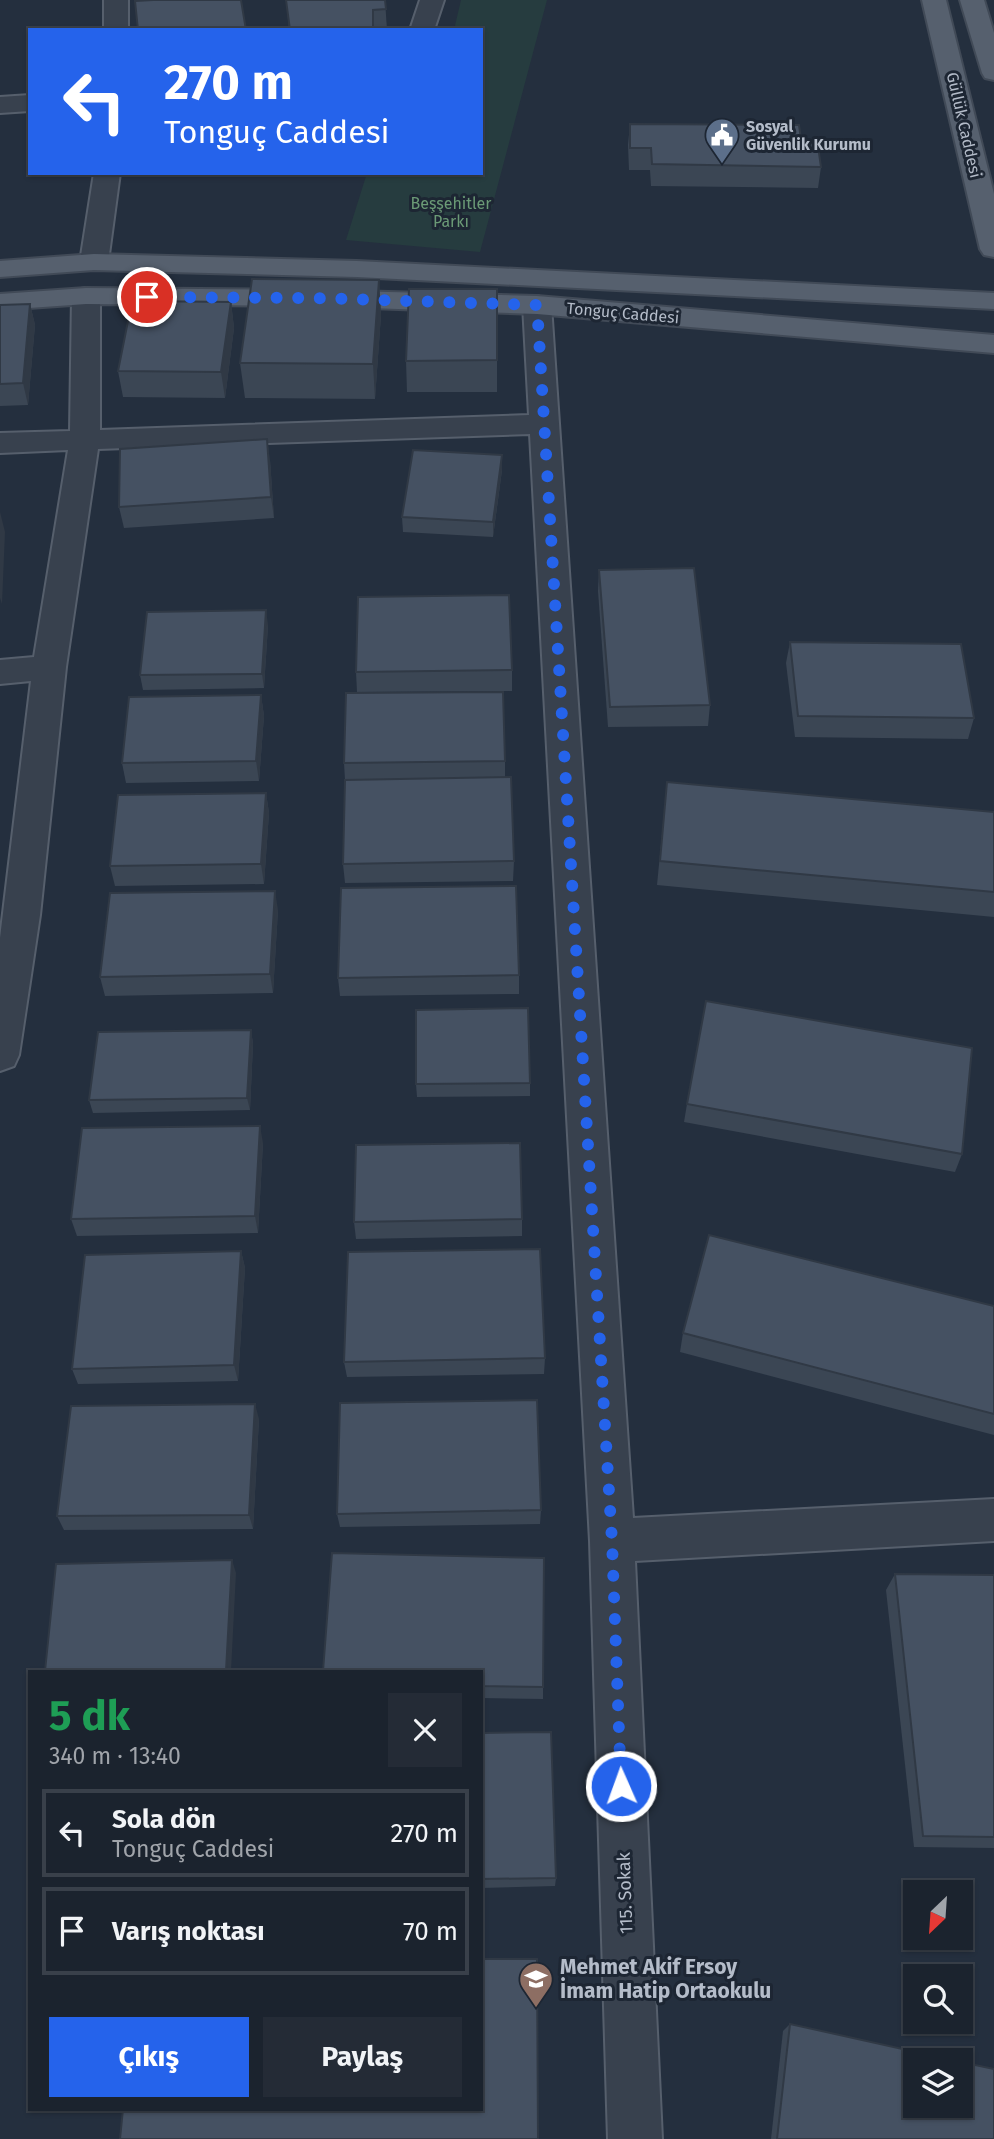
<!DOCTYPE html>
<html lang="tr">
<head>
<meta charset="utf-8">
<style>
  :root { --surface:#1b232e; --page:#242b36; --text:#f1f3f6; --muted:#a0a4aa; --line:#39404a; --accent:#2563eb }
  body { margin:0; font-family:"Fira Sans",sans-serif; background:var(--page); color:var(--text); height:100vh; display:flex; flex-direction:column; font-size:26px; white-space:nowrap }
  * { box-sizing:border-box; margin:0 }
  p { font-size:23px; color:var(--muted) }
  .icon { flex:none; width:38px; height:38px; fill:none; stroke:currentColor; stroke-width:2; stroke-linecap:round; stroke-linejoin:round }
  .map { position:relative; flex:1; overflow:hidden }
  .side { position:absolute; left:28px; top:1670px; width:455px; height:441px; display:flex; flex-direction:column; background:var(--surface); border-radius:0px; box-shadow:0 2px 5px #0004,0 0 0 2px var(--line) }
  .side>* { flex:none }
  .guide { position:absolute; left:28px; top:28px; width:455px; height:147px; border-radius:0px; box-shadow:0 2px 5px #0004,0 0 0 2px var(--line); background:#2563eb; color:#fff; overflow:hidden }
  .needle { width:46px; rotate:205deg }
  .controls { position:absolute; left:903px; top:1880px; display:grid; gap:14px }
  .controls a { display:grid; place-items:center; width:70px; height:70px; border-radius:0px; background:var(--surface); box-shadow:0 2px 5px #0004,0 0 0 2px var(--line); font-size:35px }
  .pin { position:absolute; display:grid; place-items:center; width:60px; height:60px; color:#fff; margin:-30px; border:4px solid #fff; border-radius:50%; box-shadow:0 2px 7px #0007 }
  .me { position:absolute; width:77px; margin:-38px; rotate:358deg; stroke-linejoin:round; filter:drop-shadow(0 0 5px #0008) }
  .turn { display:flex; align-items:center; gap:24px; height:147px; padding:0 21px; font-size:32px }
  .turn .icon { width:91px; height:91px; stroke-width:2.5 }
  .turn b { display:block; font-size:49px; line-height:60px }
  .round { display:grid; place-items:center; flex:none; width:74px; height:74px; border-radius:0px; background:var(--page) }
  .summary { display:flex; align-items:center; justify-content:space-between; height:119px; padding:0 21px }
  h1 { font-size:42px; font-weight:700; line-height:52px; color:#1e9e55 }
  .primary-button { display:flex; gap:14px; margin-top:auto; padding:14px 21px }
  .primary-button a { flex:1; height:80px; border-radius:0px; background:var(--accent); color:#fff; font-size:28px; font-weight:700; line-height:80px; text-align:center }
  .primary-button a+a { background:var(--page); color:var(--text) }
  ul { padding:0; list-style:none }
  li { display:flex; align-items:center; gap:21px; height:88px; margin:0 14px 10px; padding:0 7px; border:4px solid var(--line); border-radius:0px }
  li div { flex:1 }
  li b { display:block; font-size:26px }
  li em { font-style:normal }
  .map>svg:first-child { display:block }
  .green { fill:#263c3f }
  .lines { fill:none; stroke-linecap:round; stroke-linejoin:round }
  .minor-casing { stroke:#565f6c; stroke-width:4 }
  .major-casing { stroke:#414a57; stroke-width:4 }
  .minor { fill:#38414e; fill-rule:evenodd }
  .major { fill:#56606e; fill-rule:evenodd }
  .wall { fill:#3b4654 }
  .shaded-wall { fill:#303945 }
  .building { fill:#455162; stroke:#303945; stroke-width:2 }
  .route { stroke:#2563eb; stroke-width:12; stroke-dasharray:0 21.6 }
  .labels { text-anchor:middle; dominant-baseline:central; stroke-width:6; stroke-linejoin:round; paint-order:stroke }
  .far-street-label { font-size:16px; fill:#b4bcc9; stroke:#1d2633 }
  .far-poi-label { font-size:16px; font-weight:bold; fill:#b4bcc9; stroke:#1d2633; text-anchor:start }
  .far-park-label { font-size:16px; fill:#6b9a76; stroke:#1d2633 }
  .street-label { font-size:18px; fill:#b4bcc9; stroke:#1d2633 }
  .near-poi-label { font-size:21px; font-weight:bold; fill:#b4bcc9; stroke:#1d2633; text-anchor:start }
</style>
</head>
<body>
<div class="map">
<svg width="994" height="2139" viewBox="0 0 994 2139">
  <rect width="100%" height="100%" fill="#242f3e"/>
  <path class="green" d="M461 0H547L480 252 346 240 367 173H481V30H454Z"/>
  <g class="lines">
    <g class="minor-casing">
      <g id="minor">
        <rect x="104" y="0" width="24" height="30"/>
        <path d="M420 0H444L434 30H410Z"/>
        <path d="M30 95V111L0 113V97Z"/>
        <path d="M94 173H120L108 262 104 268 94 270 84 268 80 262Z"/>
        <path d="M86 288 96 290 100 296V430L529 415 523 305 527 299 537 296 547 299 551 305 633 1518 994 1499V1541L635 1561 662 2139H608L590 1541 530 434 98 449 66 667 40 915 19 1055 14 1066 0 1071V938L31 681 0 684V660L34 657 68 450 0 453V433L70 431 72 296 76 290Z"/>
      </g>
    </g>
    <g class="major-casing">
      <g id="major">
        <path d="M922 0H946L994 194V257L984 255 980 249Z"/>
        <path d="M960 0H984L994 33V80L985 78 982 73Z"/>
        <path d="M94 254 357 261 994 293V309L357 277 94 270 0 277V261Z"/>
        <path d="M86 288 314 290 537 296 994 335V353L537 314 314 306 86 304 0 310V294Z"/>
      </g>
    </g>
    <use href="#minor" class="minor"/>
    <use href="#major" class="major"/>
  </g>
  <g class="wall">
    <path d="M286 0H385L387 30H289Z"/>
    <path d="M630 124 801 139 821 167 818 188 651 186 650 170H629L628 145Z"/>
    <path d="M379 280 381 315 375 399 245 398 240 363Z"/>
    <path d="M497 289V392H407L406 361Z"/>
    <path d="M231 302 234 328 225 398 123 397 118 371Z"/>
    <path d="M30 304 35 325 28 405 0 406V305Z"/>
    <path d="M502 455V470L493 537 403 532 402 517Z"/>
    <path d="M270 460 274 518 124 528 119 507Z"/>
    <path d="M599 570 710 705 708 726 608 727 598 591Z"/>
    <path d="M268 625 264 688 143 690 140 675Z"/>
    <path d="M790 642 974 718 968 739 795 737 786 663Z"/>
    <path d="M512 670V691L357 692 356 672Z"/>
    <path d="M261 695 264 716 259 781 126 783 122 763Z"/>
    <path d="M505 761V777L514 861 513 881 345 883 343 864 345 780 344 763Z"/>
    <path d="M667 782 994 812V917L657 885Z"/>
    <path d="M266 793 269 813 264 884 115 886 110 866Z"/>
    <path d="M278 910 273 993 105 996 100 977Z"/>
    <path d="M519 975V994L340 996 338 978Z"/>
    <path d="M251 1030 253 1044 250 1110 93 1113 89 1100Z"/>
    <path d="M530 1083V1096L417 1097 416 1084Z"/>
    <path d="M687 1104 962 1154 955 1172 684 1122Z"/>
    <path d="M263 1143 258 1233 77 1236 71 1219Z"/>
    <path d="M522 1219V1236L356 1239 354 1222Z"/>
    <path d="M241 1251 245 1268 238 1381 78 1384 72 1369Z"/>
    <path d="M994 1306V1435L680 1352 683 1333Z"/>
    <path d="M545 1358 544 1374 347 1377 344 1362Z"/>
    <path d="M259 1419 253 1529 64 1530 57 1516Z"/>
    <path d="M541 1510 540 1524 340 1527 337 1514Z"/>
    <path d="M895 1574 994 1575V1848L914 1847 886 1590Z"/>
    <path d="M481 1671 543 1687V1699L481 1698Z"/>
    <path d="M481 1733 556 1878 555 1886 481 1888Z"/>
    <path d="M790 2024 994 2139H771L783 2031Z"/>
  </g>
  <g class="shaded-wall">
    <path d="M379 280 381 315 375 399 373 364Z"/>
    <path d="M231 302 234 328 225 398 221 372Z"/>
    <path d="M30 304 35 325 28 405 23 383Z"/>
    <path d="M267 439 270 460 274 518 271 497Z"/>
    <path d="M502 455V470L493 537V522Z"/>
    <path d="M0 512 5 532 2 604 0 598Z"/>
    <path d="M266 610 268 625 264 688 262 674Z"/>
    <path d="M261 695 264 716 259 781 256 761Z"/>
    <path d="M266 793 269 813 264 884 261 864Z"/>
    <path d="M275 891 278 910 273 993 270 974Z"/>
    <path d="M251 1030 253 1044 250 1110 247 1098Z"/>
    <path d="M260 1126 263 1143 258 1233 255 1216Z"/>
    <path d="M241 1251 245 1268 238 1381 234 1365Z"/>
    <path d="M255 1404 259 1419 253 1529 249 1515Z"/>
    <path d="M232 1560 236 1573 231 1671H226Z"/>
  </g>
  <g class="building">
    <path d="M153 0H241L246 30H138L135 1Z"/>
    <path d="M286 0H385L386 9 373 10V29L290 30Z"/>
    <path d="M630 124 799 125 801 139H817L821 167 652 164 651 148H630Z"/>
    <path d="M252 279 379 280 373 364 240 363Z"/>
    <path d="M409 289H497V360L406 361Z"/>
    <path d="M132 301 231 302 221 372 118 371Z"/>
    <path d="M30 304 23 383 0 384V305Z"/>
    <path d="M267 439 271 497 119 507 120 449Z"/>
    <path d="M413 450 502 455 493 522 402 517Z"/>
    <path d="M694 568 710 705 610 707 599 570Z"/>
    <path d="M509 595 512 670 356 672 358 597Z"/>
    <path d="M266 610 262 674 140 675 147 612Z"/>
    <path d="M790 642 961 644 974 718 798 716Z"/>
    <path d="M503 692 505 761 344 763 346 693Z"/>
    <path d="M261 695 256 761 122 763 129 697Z"/>
    <path d="M511 777 514 861 343 864 345 780Z"/>
    <path d="M667 782 994 812V892L660 861Z"/>
    <path d="M266 793 261 864 110 866 118 795Z"/>
    <path d="M516 886 519 975 338 978 341 888Z"/>
    <path d="M275 891 270 974 100 977 110 893Z"/>
    <path d="M706 1001 972 1048 962 1154 687 1104Z"/>
    <path d="M528 1008 530 1083 416 1084V1010Z"/>
    <path d="M251 1030 247 1098 89 1100 98 1032Z"/>
    <path d="M260 1126 255 1216 71 1219 82 1128Z"/>
    <path d="M520 1143 522 1219 354 1222 356 1145Z"/>
    <path d="M709 1235 994 1306V1414L683 1333Z"/>
    <path d="M540 1249 545 1358 344 1362 348 1252Z"/>
    <path d="M241 1251 234 1365 72 1369 85 1255Z"/>
    <path d="M537 1400 541 1510 337 1514 340 1403Z"/>
    <path d="M255 1404 249 1515 57 1516 71 1406Z"/>
    <path d="M332 1553 544 1558 543 1687 481 1686V1671H323Z"/>
    <path d="M232 1560 226 1671H45L56 1564Z"/>
    <path d="M895 1574 994 1575V1837L923 1836Z"/>
    <path d="M551 1732 556 1878 481 1879V1733Z"/>
    <path d="M481 1959H537L538 2139H120L123 2109H481Z"/>
    <path d="M790 2024 952 2060H915V2105H961V2062L994 2069V2139H777Z"/>
  </g>
  <g class="lines">
    <path class="route" d="M147 297 314 298 537 305 612 1541 621 1786"/>
  </g>
  <defs>
    <g id="civic-pin" transform="scale(1.75)"><path d="M0 17L-7.5 6A9.5 9.5 0 1 1 7.5 6Z" fill="#5c6f8a" stroke="#1d2633"/><path d="M-.6-6.5H3V-4.5H.6V-3L4-1V1h2V6H-6V1h2V-1L-.6-3ZM-1.2 2.5V6h2.4V2.5Z" fill="#fff"/></g>
    <g id="school-pin" transform="scale(1.75)"><path d="M0 17L-7.5 6A9.5 9.5 0 1 1 7.5 6Z" fill="#8d6e63" stroke="#1d2633"/><path d="M0-5L7-2L0 1L-7-2ZM-4 1L0 2.5L4 1V4Q0 6-4 4Z" fill="#fff"/></g>
  </defs>
  <g fill-rule="evenodd">
    <use href="#civic-pin" x="722" y="135"/>
    <use href="#school-pin" x="536" y="1979"/>
  </g>
  <g class="labels">
    <g class="far-street-label">
      <text transform="translate(964 125) rotate(77)">Güllük Caddesi</text>
      <text transform="translate(623 313) rotate(5)">Tonguç Caddesi</text>
    </g>
    <g class="far-poi-label">
      <text x="746" y="126">Sosyal<tspan x="746" dy="18">Güvenlik Kurumu</tspan></text>
    </g>
    <g class="far-park-label">
      <text x="451" y="203">Beşşehitler<tspan x="451" dy="18">Parkı</tspan></text>
    </g>
    <g class="street-label">
      <text transform="translate(625 1893) rotate(-92)">115. Sokak</text>
    </g>
    <g class="near-poi-label">
      <text x="560" y="1967">Mehmet Akif Ersoy<tspan x="560" dy="24">İmam Hatip Ortaokulu</tspan></text>
    </g>
  </g>
</svg>
<div class="controls">
<a><svg class="needle" viewBox="-14 -14 28 28"><path d="M0-13l5 13h-10z" fill="#e53935"/><path d="M0 13l5-13h-10z" fill="#a0a4aa"/></svg></a>
<a><svg class="icon" aria-label="search" viewBox="0 0 24 24"><circle cx="10" cy="10" r="6"/><path d="M15 15l6 6"/></svg></a>
<a><svg class="icon" aria-label="layers" viewBox="0 0 24 24"><path d="M12 4l9 5-9 5-9-5zM3 14l9 5 9-5"/></svg></a>
</div>
<div class="pin" style="left:147px;top:297px;background:#d93025"><svg class="icon" aria-label="arrive" viewBox="0 0 24 24"><path d="M6 21V4h12l-3 4 3 4H6"/></svg></div>
<svg class="me" style="left:621px;top:1786px" viewBox="-20 -20 40 40"><circle r="17" fill="#2563eb" stroke="#fff" stroke-width="3"/><path d="M0-11L8 9 0 5-8 9z" fill="#fff"/></svg>
<div class="guide">
<div class="turn"><svg class="icon" aria-label="left" viewBox="0 0 24 24"><path d="M17 20v-9H6M10 6l-5 5 5 5"/></svg><div><b>270 m</b>Tonguç Caddesi</div></div>
</div>
<section class="side">
<div class="summary"><div><h1>5 dk</h1><p>340 m · 13:40</p></div><a class="round"><svg class="icon" aria-label="close" viewBox="0 0 24 24"><path d="M6 6l12 12M18 6L6 18"/></svg></a></div>
<ul>
<li><svg class="icon" aria-label="left" viewBox="0 0 24 24"><path d="M17 20v-9H6M10 6l-5 5 5 5"/></svg><div><b>Sola dön</b><p>Tonguç Caddesi</p></div><em>270 m</em></li>
<li><svg class="icon" aria-label="arrive" viewBox="0 0 24 24"><path d="M6 21V4h12l-3 4 3 4H6"/></svg><div><b>Varış noktası</b></div><em>70 m</em></li>
</ul>
<div class="primary-button"><a>Çıkış</a><a>Paylaş</a></div>
</section>
</div>
</body>
</html>
